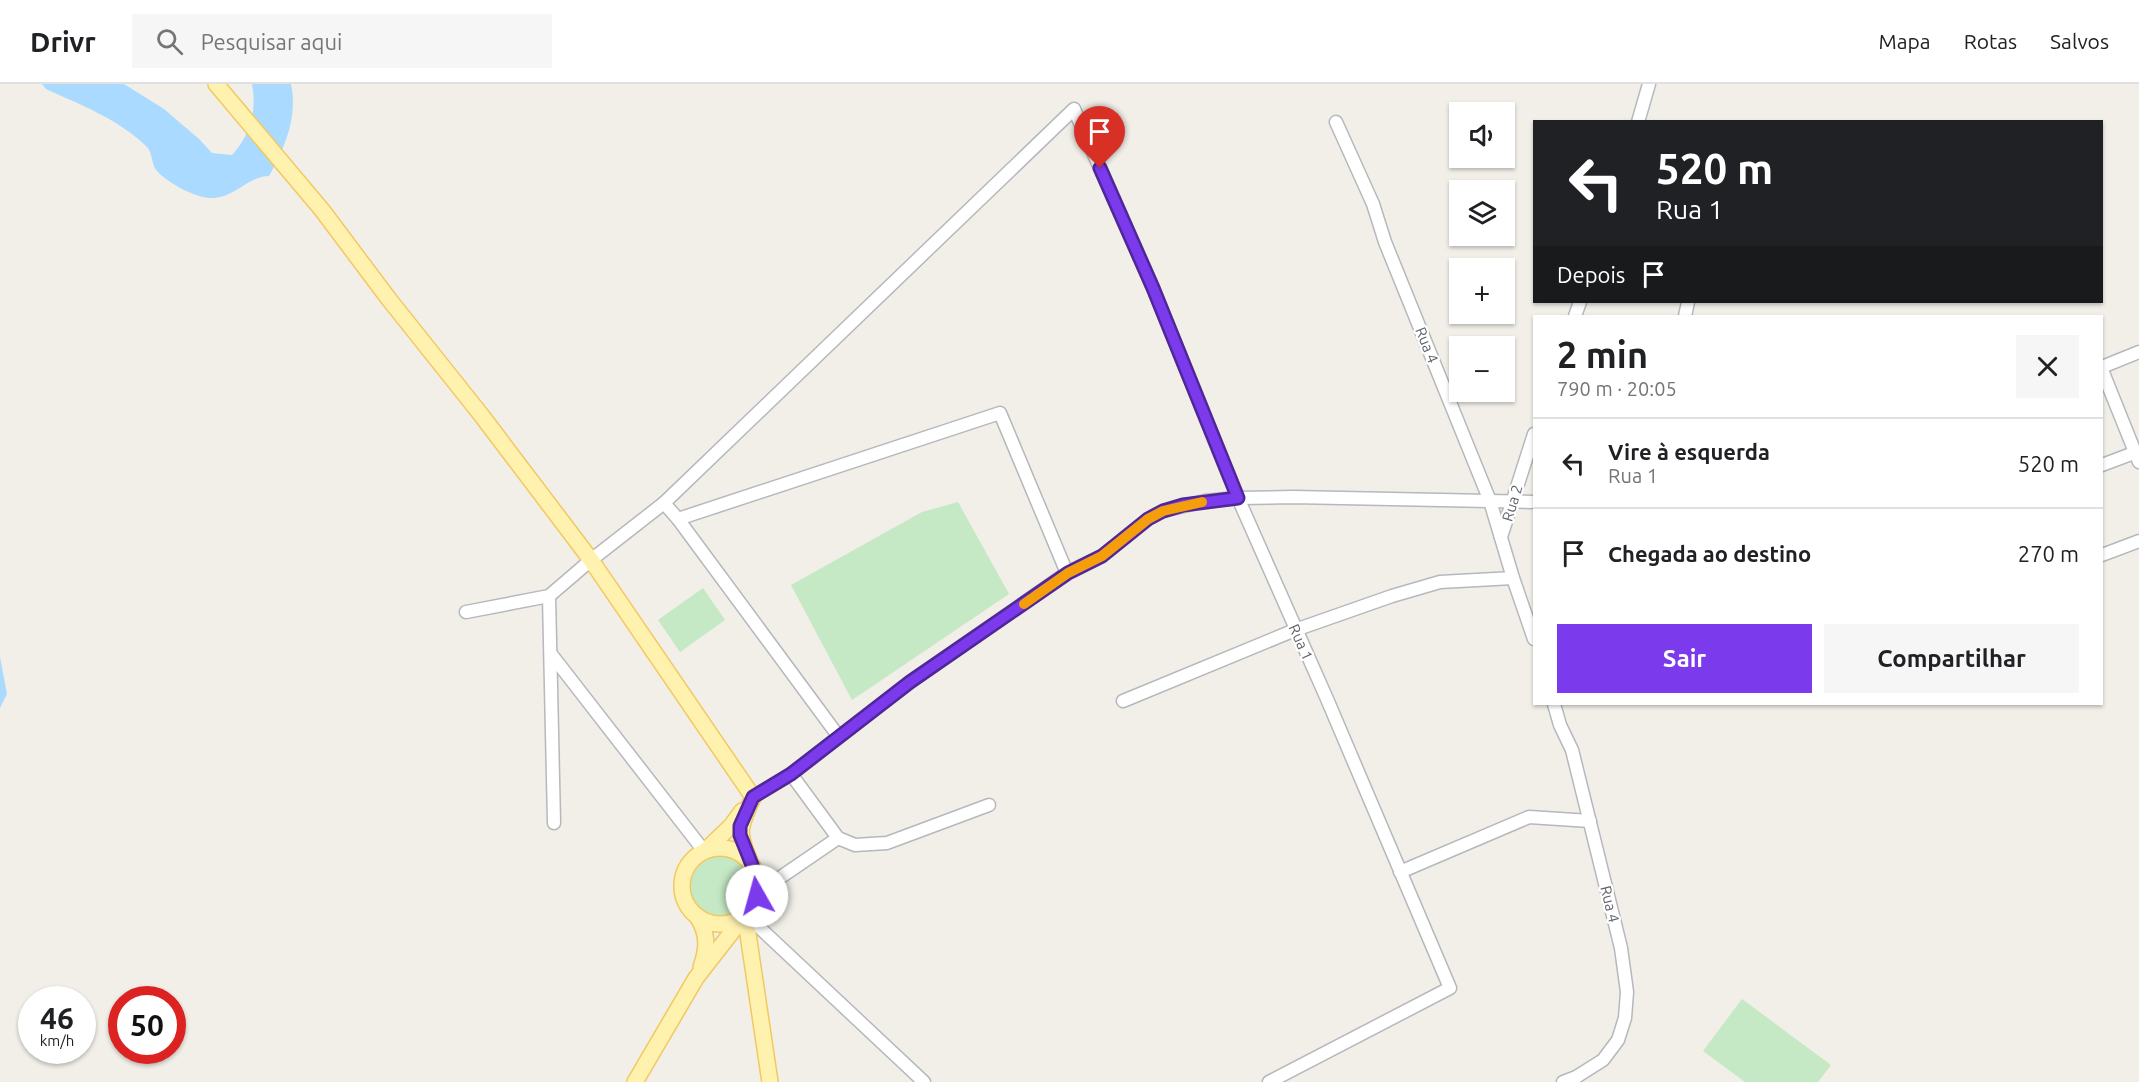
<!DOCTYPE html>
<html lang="pt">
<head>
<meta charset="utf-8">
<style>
  :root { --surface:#fff; --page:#f6f6f6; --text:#202124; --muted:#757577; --line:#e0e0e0; --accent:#7c3aed }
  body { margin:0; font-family:Ubuntu,sans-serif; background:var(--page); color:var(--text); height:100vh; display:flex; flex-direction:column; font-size:22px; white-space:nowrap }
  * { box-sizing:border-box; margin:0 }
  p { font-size:20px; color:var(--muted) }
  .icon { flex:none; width:33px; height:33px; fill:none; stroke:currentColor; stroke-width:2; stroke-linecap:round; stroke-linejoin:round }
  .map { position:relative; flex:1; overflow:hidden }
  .panel { position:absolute; left:1533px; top:231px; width:570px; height:390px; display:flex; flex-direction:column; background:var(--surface); border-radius:0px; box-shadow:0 2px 4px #0004 }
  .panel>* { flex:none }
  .hud { position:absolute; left:1533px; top:36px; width:570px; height:183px; border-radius:0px; box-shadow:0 2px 4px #0004; background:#202124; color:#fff; overflow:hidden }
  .controls { position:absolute; left:1449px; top:18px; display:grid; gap:12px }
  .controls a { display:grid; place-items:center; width:66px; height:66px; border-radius:0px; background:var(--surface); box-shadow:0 2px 4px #0004; font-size:30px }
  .speed { position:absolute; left:18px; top:902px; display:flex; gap:12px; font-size:30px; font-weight:700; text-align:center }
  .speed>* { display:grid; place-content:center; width:78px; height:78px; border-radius:50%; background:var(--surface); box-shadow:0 2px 4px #0004; line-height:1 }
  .speed small { font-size:15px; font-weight:400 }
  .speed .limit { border:9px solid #d22; background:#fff; color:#111 }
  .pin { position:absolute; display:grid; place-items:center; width:51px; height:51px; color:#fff; margin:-62px -26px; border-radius:50% 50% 50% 0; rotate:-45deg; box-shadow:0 0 6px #0007 }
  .pin .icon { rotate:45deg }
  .me { position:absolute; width:66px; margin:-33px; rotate:353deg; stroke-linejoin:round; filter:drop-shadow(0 0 4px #0008) }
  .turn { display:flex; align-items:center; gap:21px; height:126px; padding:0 24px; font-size:27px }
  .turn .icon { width:78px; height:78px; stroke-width:2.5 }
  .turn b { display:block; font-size:42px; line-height:51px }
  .then { display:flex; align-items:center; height:57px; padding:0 24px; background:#0003; gap:12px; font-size:22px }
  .round { display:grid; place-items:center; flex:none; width:63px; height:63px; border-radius:0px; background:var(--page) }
  .overview { display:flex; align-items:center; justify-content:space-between; height:102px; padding:0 24px }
  h1 { font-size:36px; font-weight:700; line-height:45px }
  .action { display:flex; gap:12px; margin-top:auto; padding:12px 24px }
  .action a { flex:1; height:69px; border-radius:0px; background:var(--accent); color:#fff; font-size:24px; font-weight:700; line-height:69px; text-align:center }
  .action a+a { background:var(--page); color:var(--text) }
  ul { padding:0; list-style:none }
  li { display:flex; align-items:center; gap:18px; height:90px; padding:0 24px; border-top:2px solid var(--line) }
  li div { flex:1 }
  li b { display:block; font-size:22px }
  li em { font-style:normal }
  header { display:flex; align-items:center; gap:36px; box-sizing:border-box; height:84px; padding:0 30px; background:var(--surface); border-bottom:2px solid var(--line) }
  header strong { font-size:28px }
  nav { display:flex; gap:33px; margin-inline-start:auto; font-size:21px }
  .search { width:420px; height:54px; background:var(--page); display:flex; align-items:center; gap:15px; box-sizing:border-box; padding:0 21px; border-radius:0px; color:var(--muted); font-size:22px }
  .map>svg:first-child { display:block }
  .green { fill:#c5e8c5 }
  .water { fill:#aadaff }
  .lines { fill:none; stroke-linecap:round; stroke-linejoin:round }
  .minor-casing { stroke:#b5b8bc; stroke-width:15 }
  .major-casing { stroke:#f2c960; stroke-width:18 }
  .minor { stroke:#fff; stroke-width:12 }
  .major { stroke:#fff2af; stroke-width:15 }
  .route-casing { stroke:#51269a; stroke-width:15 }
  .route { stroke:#7c3aed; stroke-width:10 }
  .slow { stroke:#f59e0b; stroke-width:10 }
  .labels { text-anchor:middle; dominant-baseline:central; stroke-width:4.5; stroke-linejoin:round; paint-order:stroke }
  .street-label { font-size:15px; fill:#5f6368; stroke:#fff }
</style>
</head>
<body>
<header>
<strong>Drivr</strong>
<div class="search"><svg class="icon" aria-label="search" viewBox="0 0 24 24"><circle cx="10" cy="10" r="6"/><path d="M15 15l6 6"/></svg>Pesquisar aqui</div>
<nav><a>Mapa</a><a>Rotas</a><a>Salvos</a></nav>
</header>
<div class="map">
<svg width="2139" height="998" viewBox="0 0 2139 998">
  <rect width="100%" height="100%" fill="#f1efe8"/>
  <g class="green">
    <path d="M958 418 1009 510 852 616 791 501 922 428Z"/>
    <path d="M703 504 725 536 680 568 658 536Z"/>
    <circle cx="720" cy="802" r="31"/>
    <path d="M1742 915 1831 981 1818 998H1745L1703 967Z"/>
  </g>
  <g class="water">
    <path d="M42 0H124L164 25 199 55 212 69 232 71C251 50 257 27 252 0H291C298 33 285 63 269 92 249 92 235 113 214 114 197 115 169 100 157 87 151 81 153 68 146 62 118 35 81 21 46 5Z"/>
    <path d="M0 573 7 610 0 624Z"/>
  </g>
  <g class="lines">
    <g class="minor-casing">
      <g id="minor">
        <path d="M1336 38 1373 120 1385 158 1490 417 1513 494 1534 555"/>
        <path d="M1638 38 1649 0"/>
        <path d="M1575 232 1580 218"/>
        <path d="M1685 232 1688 218"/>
        <path d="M2102 283 2139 268"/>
        <path d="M2102 286 2139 378"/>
        <path d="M2102 381 2139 367"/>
        <path d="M664 419 678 435 839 653"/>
        <path d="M678 435 1000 329 1067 489"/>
        <path d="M1501 453 1534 350"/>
        <path d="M2102 471 2139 457"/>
        <path d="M549 512 554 739"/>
        <path d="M466 528 549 512 591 476 664 419 1074 25 1153 204 1238 414 1327 615 1450 904 1269 998"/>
        <path d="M551 570 704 767"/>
        <path d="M1123 617 1295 546 1392 512 1440 498 1513 494"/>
        <path d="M1554 620 1560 641 1572 666 1621 864 1627 908 1625 934 1618 956 1603 976 1576 993 1563 998"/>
        <path d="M791 690 838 754 855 761 887 759 989 721"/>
        <path d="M753 713 791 690 910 598 1067 489 1102 472 1148 435 1163 427 1205 417 1238 414 1293 413 1534 418"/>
        <path d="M754 785 765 793 778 795"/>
        <path d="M1400 788 1529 733 1590 737"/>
        <path d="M754 819 778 795 838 754"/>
        <path d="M745 830 924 998"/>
      </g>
    </g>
    <g class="major-casing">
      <g id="major">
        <path d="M216 0 322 126 388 214 482 332 591 476 753 713"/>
        <circle cx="720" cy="802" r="38"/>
        <path d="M706 766 731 742 742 727"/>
        <path d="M749 775C736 745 741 742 753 713"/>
        <path d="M745 830 770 998"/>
        <path d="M697 832C708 849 708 864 701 883"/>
        <path d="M635 998 696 894 742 835"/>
      </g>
    </g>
    <use href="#minor" class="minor"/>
    <use href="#major" class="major"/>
  </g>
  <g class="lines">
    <g class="route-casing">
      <path id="route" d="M757 812 756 791 740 751V742L753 713 791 690 910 598 1068 489 1102 472 1148 435 1163 427 1183 421 1238 414 1153 204 1100 84"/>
    </g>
    <use href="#route" class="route"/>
    <path class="slow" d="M1024 520 1068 489 1102 472 1148 435 1163 427 1202 418"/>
  </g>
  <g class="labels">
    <g class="street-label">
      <text transform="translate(1427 261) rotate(68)">Rua 4</text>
      <text transform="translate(1512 419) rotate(-73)">Rua 2</text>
      <text transform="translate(1301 558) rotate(66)">Rua 1</text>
      <text transform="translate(1610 820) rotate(76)">Rua 4</text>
    </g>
  </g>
</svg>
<div class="controls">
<a><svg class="icon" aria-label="sound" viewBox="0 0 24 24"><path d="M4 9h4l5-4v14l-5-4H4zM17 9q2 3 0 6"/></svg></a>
<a><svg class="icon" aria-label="layers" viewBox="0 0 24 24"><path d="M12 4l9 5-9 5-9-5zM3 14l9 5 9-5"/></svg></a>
<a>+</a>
<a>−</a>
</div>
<div class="speed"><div>46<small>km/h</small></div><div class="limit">50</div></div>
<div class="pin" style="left:1100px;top:84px;background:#d93025"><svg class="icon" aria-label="arrive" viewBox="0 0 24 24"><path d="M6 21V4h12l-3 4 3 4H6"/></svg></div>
<svg class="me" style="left:757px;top:812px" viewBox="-20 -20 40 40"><circle r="19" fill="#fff"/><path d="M0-13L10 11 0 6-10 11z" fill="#7c3aed"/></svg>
<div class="hud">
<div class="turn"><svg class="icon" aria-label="left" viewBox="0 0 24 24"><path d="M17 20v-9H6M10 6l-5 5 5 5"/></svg><div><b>520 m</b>Rua 1</div></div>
<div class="then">Depois<svg class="icon" aria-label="arrive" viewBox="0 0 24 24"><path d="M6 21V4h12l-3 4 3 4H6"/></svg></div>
</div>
<section class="panel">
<div class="overview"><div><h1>2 min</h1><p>790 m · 20:05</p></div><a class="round"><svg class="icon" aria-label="close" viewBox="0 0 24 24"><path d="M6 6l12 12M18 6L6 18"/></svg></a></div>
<ul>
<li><svg class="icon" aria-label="left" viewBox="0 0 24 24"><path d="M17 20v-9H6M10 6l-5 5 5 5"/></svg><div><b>Vire à esquerda</b><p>Rua 1</p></div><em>520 m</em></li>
<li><svg class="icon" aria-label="arrive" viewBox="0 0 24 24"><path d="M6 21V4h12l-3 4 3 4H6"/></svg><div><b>Chegada ao destino</b></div><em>270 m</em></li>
</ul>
<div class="action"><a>Sair</a><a>Compartilhar</a></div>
</section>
</div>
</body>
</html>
